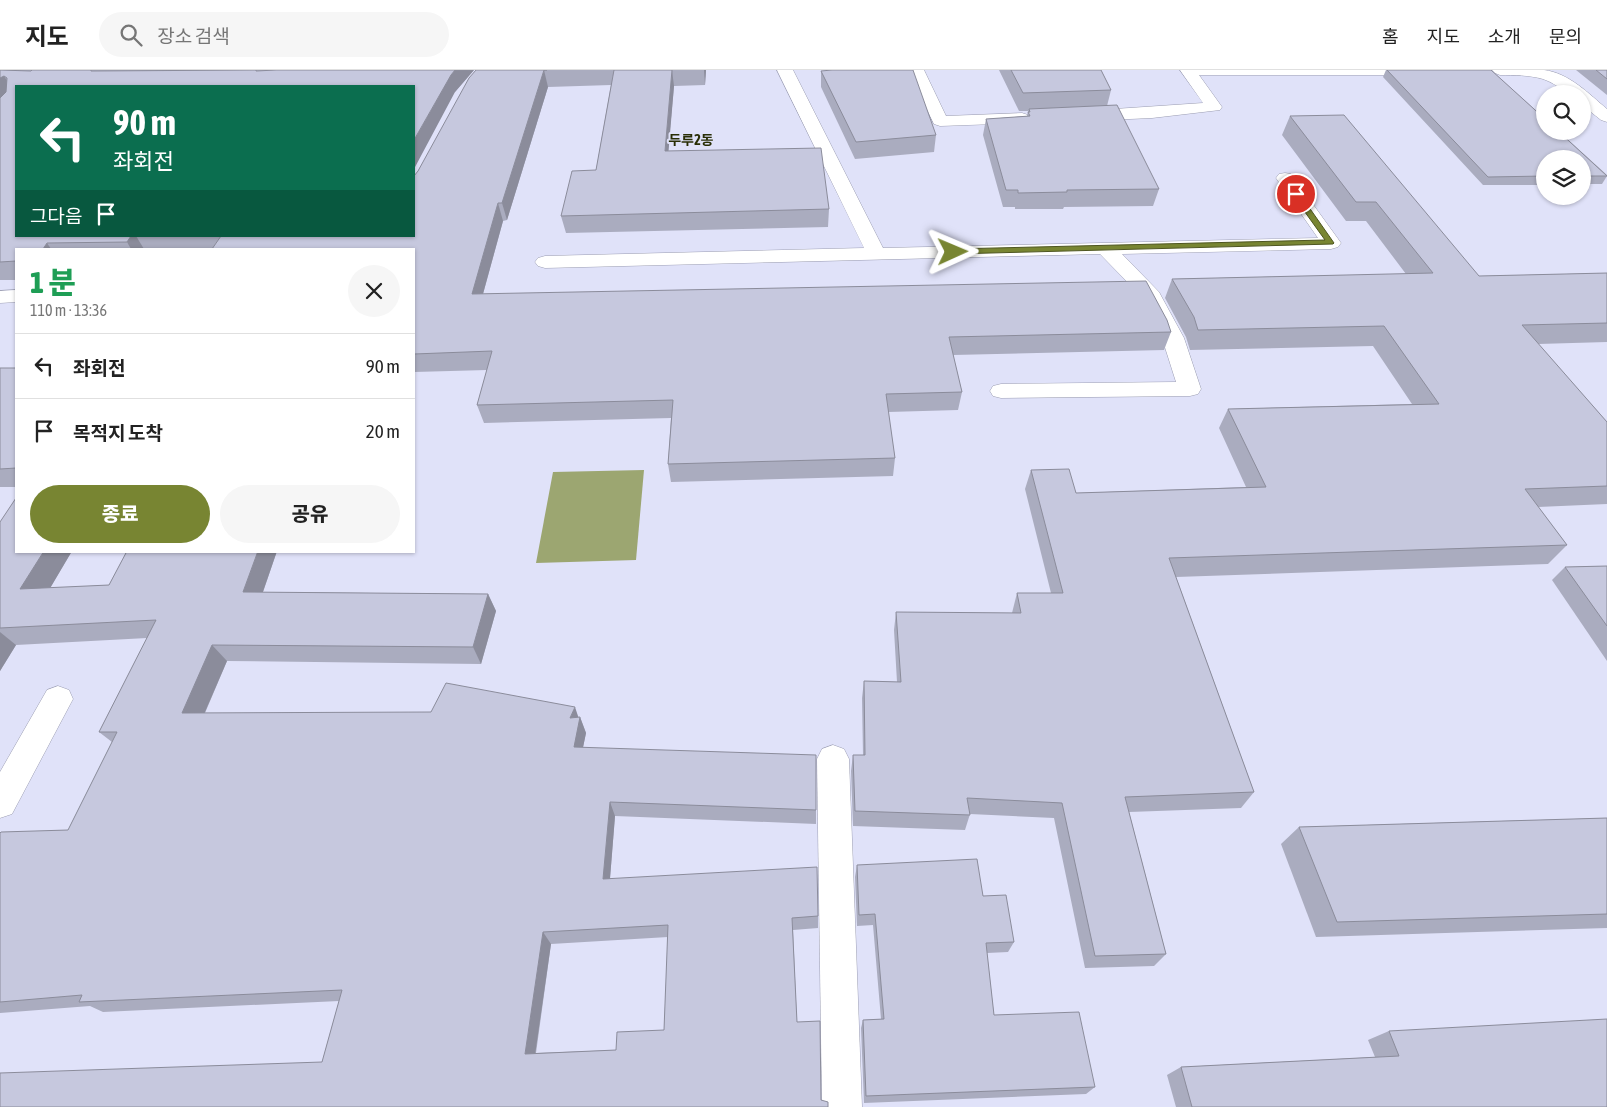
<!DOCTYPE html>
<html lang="ko">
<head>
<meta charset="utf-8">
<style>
  :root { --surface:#fff; --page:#f6f6f6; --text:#222; --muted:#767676; --line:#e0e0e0; --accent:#788532 }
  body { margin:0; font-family:"Asap Condensed","Noto Sans KR",sans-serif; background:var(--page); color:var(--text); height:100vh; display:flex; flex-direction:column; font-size:19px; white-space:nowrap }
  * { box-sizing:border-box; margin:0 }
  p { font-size:16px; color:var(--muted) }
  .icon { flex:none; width:28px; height:28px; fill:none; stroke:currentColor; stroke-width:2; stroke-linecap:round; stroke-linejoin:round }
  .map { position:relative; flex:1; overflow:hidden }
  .side { position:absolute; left:15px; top:178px; width:400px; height:305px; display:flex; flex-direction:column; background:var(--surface); border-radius:0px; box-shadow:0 1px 4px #0004 }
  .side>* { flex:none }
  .guide { position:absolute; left:15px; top:15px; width:400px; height:152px; border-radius:0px; box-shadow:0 1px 4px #0004; background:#0b6e4f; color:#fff; overflow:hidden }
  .buttons { position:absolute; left:1536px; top:15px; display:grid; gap:10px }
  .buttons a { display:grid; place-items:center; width:55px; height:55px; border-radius:50%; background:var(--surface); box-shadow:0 1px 4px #0004; font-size:25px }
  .pin { position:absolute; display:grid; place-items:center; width:42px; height:42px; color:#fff; margin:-21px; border:2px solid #fff; border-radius:50%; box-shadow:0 1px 5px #0007 }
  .me { position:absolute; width:55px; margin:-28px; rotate:89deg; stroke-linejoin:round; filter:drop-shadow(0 0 4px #0008) }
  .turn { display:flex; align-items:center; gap:18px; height:105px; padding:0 15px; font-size:22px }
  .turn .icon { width:65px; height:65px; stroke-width:2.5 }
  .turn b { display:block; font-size:35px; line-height:42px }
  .then { display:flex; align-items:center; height:48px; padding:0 15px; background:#0003; gap:10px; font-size:19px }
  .round { display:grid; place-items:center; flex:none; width:52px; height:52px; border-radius:26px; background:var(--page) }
  .headline { display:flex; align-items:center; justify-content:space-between; height:85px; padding:0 15px }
  h1 { font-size:30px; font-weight:800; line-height:38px; color:#1e9e55 }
  .action { display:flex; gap:10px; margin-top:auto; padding:10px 15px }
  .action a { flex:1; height:58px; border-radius:30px; background:var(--accent); color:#fff; font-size:20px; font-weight:800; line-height:58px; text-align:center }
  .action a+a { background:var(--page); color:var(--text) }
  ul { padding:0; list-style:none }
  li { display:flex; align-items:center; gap:15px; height:65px; padding:0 15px; border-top:1px solid var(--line) }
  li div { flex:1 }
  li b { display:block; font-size:19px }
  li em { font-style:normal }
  header { display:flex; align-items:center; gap:30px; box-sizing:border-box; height:70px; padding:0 25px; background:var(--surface); border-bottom:1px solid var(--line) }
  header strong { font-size:24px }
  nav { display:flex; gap:28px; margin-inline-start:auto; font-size:18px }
  .search { width:350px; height:45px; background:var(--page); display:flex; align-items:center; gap:12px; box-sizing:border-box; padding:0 18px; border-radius:28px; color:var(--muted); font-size:19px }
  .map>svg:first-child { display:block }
  .water { fill:#9ca671 }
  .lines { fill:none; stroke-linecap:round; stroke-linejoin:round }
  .minor-casing { stroke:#9b9db2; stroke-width:1 }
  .minor { fill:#fff; fill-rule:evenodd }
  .wall { fill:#aaacbf; fill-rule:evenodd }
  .shaded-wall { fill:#8b8c9b }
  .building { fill:#c6c8de; stroke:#8b8c9b; fill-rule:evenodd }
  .route { fill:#788532; stroke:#4e5620 }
  .labels { text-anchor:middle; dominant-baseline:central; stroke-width:4; stroke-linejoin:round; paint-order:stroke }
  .far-quarter-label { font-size:14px; font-weight:bold; fill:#292e06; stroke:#e0e2f9 }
</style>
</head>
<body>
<header>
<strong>지도</strong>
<div class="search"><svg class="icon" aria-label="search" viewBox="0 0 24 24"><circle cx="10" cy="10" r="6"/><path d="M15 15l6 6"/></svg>장소 검색</div>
<nav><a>홈</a><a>지도</a><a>소개</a><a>문의</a></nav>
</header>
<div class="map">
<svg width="1607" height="1037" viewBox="0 0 1607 1037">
  <rect width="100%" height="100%" fill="#e0e2f9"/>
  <path class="water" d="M644 400 636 490 536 493 553 402Z"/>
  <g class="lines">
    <g class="minor-casing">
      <g id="minor">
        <path d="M777 0H793L883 178 1318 168 1276 108 1279 104 1285 103 1291 104 1341 173 1338 177 1331 179 1122 184 1159 222 1184 268 1201 319 1198 324 1190 326 1001 328 993 326 990 321 993 316 1001 314 1176 312 1162 268 1140 225 1100 184 545 198 538 196 535 192 538 188 545 186 864 178Z"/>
        <path d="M908 0H924L946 46 1022 43 1028 45 1030 48 1028 51 1022 53 940 56 934 54Z"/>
        <path d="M1180 0H1421L1418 3 1413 5H1199L1222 37 1220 40 1152 48 1085 51 1079 49 1077 46 1079 43 1085 41 1203 33Z"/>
        <path d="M1492 0C1509 0 1527 0 1544 0 1569 3 1589 24 1607 39V52L1601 50 1582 35V24C1563 24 1560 15 1543 9 1529 5 1514 5 1500 5L1495 3Z"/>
        <path d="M16 220V232L0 233V221Z"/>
        <path d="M58 616 69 620 73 629 12 744 0 748V702L47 620Z"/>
        <path d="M833 675 844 679 849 689 862 1037H822L817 689 822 679Z"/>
      </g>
    </g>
    <use href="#minor" class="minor"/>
  </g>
  <g class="wall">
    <path d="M0 0H474L455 22 16 166H414L418 101 476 0H706L705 15 674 16 668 81 829 139 828 157 566 163 561 146 596 100 611 15 548 17 507 150 503 151 483 224 1171 262 1164 280 953 285 962 322 958 340 888 342 895 388 893 406 671 412 668 394 671 348 484 353 477 335 487 300 414 302V179H16V210H0Z"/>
    <path d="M999 0H1101L1111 20 1107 36 1159 119 1153 136 1064 137 1063 139H1015V137H1003L983 65 986 49 1027 46 1028 41H1019Z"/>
    <path d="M1386 0H1491L1607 105V106L1602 114H1582V89H1545V115H1483L1383 7Z"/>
    <path d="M1576 0H1607V25Z"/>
    <path d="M821 1 936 65 934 82 855 89 821 17Z"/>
    <path d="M1290 46 1479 206 1607 203V272L1538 274 1607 352V434L1538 437 1567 475 1548 494 1176 507 1254 722 1241 738 1129 742 1166 884 1154 896 1085 898 1054 748 970 744 965 760 853 756 851 701 853 685H863L862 628 864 611 897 612 894 560 896 542 1012 543 1017 523H1051L1025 419 1031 400 1076 423 1246 417 1219 358 1228 339 1412 334 1373 276 1190 280 1186 267 1165 228 1172 209 1406 204 1366 151H1346L1282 65Z"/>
    <rect x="0" y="298" width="16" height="119"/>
    <path d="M0 452 16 481H72L50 518 109 515 127 481H277L263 522 488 524 496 541 481 594 227 591 205 643 580 647 586 663 583 677 816 740V754L615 746 610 808 818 846V858L793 860 797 952 821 1030 322 992 339 931 103 942 90 936 0 943V763L68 760 112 672 99 662 147 568 16 575 0 601ZM668 867 664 960 616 980 536 983 551 874Z"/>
    <path d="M1607 496V591L1552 510 1565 497Z"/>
    <path d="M1607 748V858L1316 867 1281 774 1299 757Z"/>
    <path d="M857 795 983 826 1014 872 1008 882 987 883 994 945 1095 1017 1086 1024 864 1033 861 958 863 950 881 949 873 855 857 856 855 807Z"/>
    <path d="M1389 961 1607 1037H1176L1167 1005 1181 997 1375 987 1368 970Z"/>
  </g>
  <g class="shaded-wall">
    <path d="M455 0H474L455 22 414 99V70L451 5Z"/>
    <path d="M544 0 548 17 507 150 502 133Z"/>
    <path d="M672 0 674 16 667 99 665 81Z"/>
    <path d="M704 0H706L705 15Z"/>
    <path d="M4 6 15 23 0 33V8Z"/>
    <path d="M498 133 503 151 478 242 472 224Z"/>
    <path d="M131 166H136L144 179H131L127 172Z"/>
    <path d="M47 173 51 179H43Z"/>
    <path d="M44 481H72L39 537 20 519Z"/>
    <path d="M258 481H277L257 539 243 522Z"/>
    <path d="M488 524 496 541 481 594 473 577Z"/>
    <path d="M0 562 16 575 0 601Z"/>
    <path d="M212 575 227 591 198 658 182 643Z"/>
    <path d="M575 637 579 649 580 647 586 663 580 692 574 677 570 648Z"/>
    <path d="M610 732 615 746 609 821 603 809Z"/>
    <path d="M543 862 551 874 534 992 525 984Z"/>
  </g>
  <g class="building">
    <path d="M0 0 31 1 32 0H91V1L256 0V1L276 0H455L451 5 414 70V16H16V166H131L127 172 47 173 43 179H16V191L0 192V28L6 22 7 8 4 6 0 8Z"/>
    <path d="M476 0H547H544L502 133H498L472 224 1146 211 1167 250 1171 262 949 267 962 322 886 324 895 388 668 394 673 330 477 335 492 281 414 284V179H212L221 166H414V106L418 101 469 8Z"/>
    <path d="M614 0H672L665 81 821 78 829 139 561 146 572 101 596 100Z"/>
    <path d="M832 0H913L936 65 856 72 821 1Z"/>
    <path d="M1011 0H1101L1111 20 1023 23Z"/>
    <path d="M1387 0H1491L1545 49V61H1558L1607 106H1582V89H1545V106L1488 107Z"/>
    <path d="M1596 0H1607V9Z"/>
    <path d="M1117 35 1159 119 1067 120V122L1018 123V120H1006L986 49 1030 46 1028 42H1030L1029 39Z"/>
    <path d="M1344 45 1479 206 1607 203V253L1522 255 1607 352V416L1525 419 1567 475 1169 488 1254 722 1125 727 1166 884 1095 886 1062 733 967 728 970 745 855 741 853 685H865L864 611 901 612 896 542 1021 543 1017 523H1063L1031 400 1069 399 1076 423 1266 417 1228 339 1439 334 1384 256 1198 260 1194 247 1172 209 1433 203 1376 132H1356L1290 46Z"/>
    <path d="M0 298H16V398L0 399Z"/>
    <path d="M16 428V481H44L20 519 109 515 127 481H258L243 522 488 524 473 577 212 575 182 643 431 642 446 613 575 637 570 648 580 647 574 677 816 685V740L610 732 603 809 817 797 818 846 792 848 797 952 820 951 821 1030 828 1032V1037H0V1003L322 992 342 920 79 932 82 925 0 932V763L1 762 68 760 117 662H99L156 550 0 558V452ZM668 855 664 960 617 962 616 980 525 984 543 862Z"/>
    <path d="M1607 496V556L1565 497Z"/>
    <path d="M1607 748V844L1337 852 1299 757Z"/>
    <path d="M977 789 983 826 1006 825 1014 872 986 873 994 945 1079 942 1095 1017 866 1026 863 950 884 949 875 844 859 845 857 795Z"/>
    <path d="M1607 949V1037H1192L1181 997 1399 986 1389 961Z"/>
  </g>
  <path class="route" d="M1293 123H1299L1334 173 1333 174 953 184 949 182 953 179 1325 170 1292 124Z"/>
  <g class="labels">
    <g class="far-quarter-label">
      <text x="691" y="70">두루2동</text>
    </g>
  </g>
</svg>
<div class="buttons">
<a><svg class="icon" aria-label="search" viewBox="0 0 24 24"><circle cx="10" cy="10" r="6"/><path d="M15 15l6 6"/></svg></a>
<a><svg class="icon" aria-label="layers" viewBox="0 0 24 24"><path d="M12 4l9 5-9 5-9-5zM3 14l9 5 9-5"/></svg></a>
</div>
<div class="pin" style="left:1296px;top:124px;background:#d93025"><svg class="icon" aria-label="arrive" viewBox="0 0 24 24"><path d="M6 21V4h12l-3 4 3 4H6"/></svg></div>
<svg class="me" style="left:953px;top:182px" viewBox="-20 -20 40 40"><path d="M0-17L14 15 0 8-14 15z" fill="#788532" stroke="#fff" stroke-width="4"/></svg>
<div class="guide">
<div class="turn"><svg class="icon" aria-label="left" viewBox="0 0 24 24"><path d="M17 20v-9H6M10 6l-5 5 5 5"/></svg><div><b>90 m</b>좌회전</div></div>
<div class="then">그다음<svg class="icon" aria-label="arrive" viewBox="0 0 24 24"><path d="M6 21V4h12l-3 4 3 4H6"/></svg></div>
</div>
<section class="side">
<div class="headline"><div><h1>1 분</h1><p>110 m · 13:36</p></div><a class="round"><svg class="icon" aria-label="close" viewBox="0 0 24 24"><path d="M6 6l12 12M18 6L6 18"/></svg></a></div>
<ul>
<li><svg class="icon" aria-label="left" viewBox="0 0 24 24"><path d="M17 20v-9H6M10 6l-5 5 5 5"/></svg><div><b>좌회전</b></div><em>90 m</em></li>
<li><svg class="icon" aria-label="arrive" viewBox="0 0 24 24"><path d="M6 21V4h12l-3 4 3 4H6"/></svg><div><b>목적지 도착</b></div><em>20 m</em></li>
</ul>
<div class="action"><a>종료</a><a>공유</a></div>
</section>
</div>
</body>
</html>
